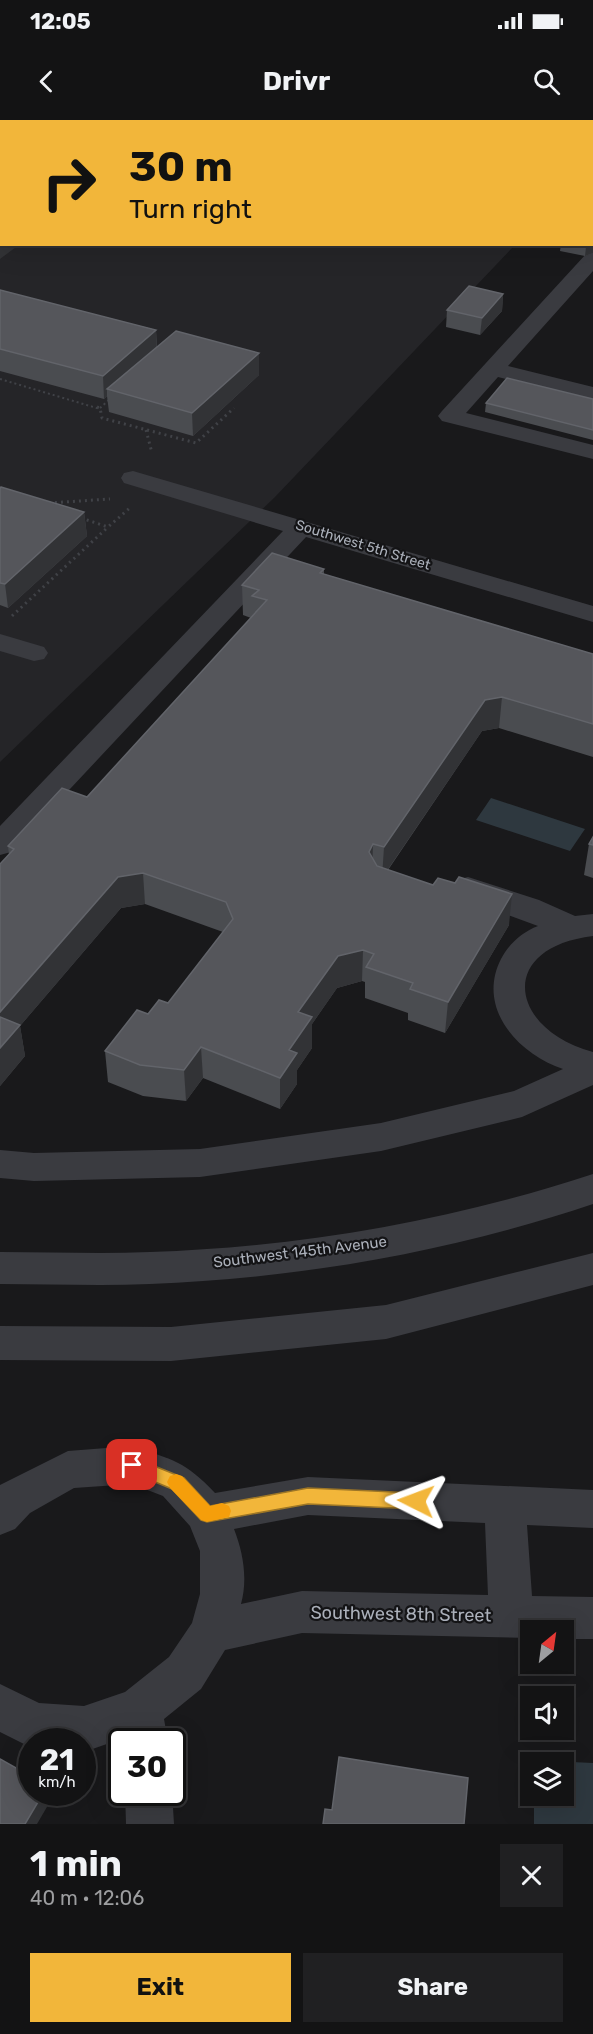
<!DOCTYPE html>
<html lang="en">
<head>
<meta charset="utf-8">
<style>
  :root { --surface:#131314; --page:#202022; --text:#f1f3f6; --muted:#9d9ea0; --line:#323234; --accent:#f2b63a }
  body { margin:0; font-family:Rubik,sans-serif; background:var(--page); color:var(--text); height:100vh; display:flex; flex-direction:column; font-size:22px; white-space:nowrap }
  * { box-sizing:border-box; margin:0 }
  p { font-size:20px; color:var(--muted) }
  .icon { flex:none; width:33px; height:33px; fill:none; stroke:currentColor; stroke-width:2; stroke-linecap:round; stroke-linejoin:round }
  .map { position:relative; height:1704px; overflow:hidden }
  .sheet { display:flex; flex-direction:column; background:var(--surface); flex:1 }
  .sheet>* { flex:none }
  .guide { position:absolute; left:0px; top:0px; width:594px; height:126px; box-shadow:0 6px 24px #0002,0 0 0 2px var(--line); background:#f2b63a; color:#111; overflow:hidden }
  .needle { width:39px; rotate:29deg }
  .tools { position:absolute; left:520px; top:1500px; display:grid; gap:12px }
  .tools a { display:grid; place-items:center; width:54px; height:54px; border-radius:0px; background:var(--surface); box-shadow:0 6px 24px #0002,0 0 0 2px var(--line); font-size:30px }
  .speed { position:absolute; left:18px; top:1608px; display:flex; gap:12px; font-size:30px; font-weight:700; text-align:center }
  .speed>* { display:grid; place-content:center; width:78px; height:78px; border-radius:50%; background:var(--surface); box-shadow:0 6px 24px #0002,0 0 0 2px var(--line); line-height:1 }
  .speed small { font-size:15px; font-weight:400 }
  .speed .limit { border:3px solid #111; border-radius:9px; background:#fff; color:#111 }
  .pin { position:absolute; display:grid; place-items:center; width:51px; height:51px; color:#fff; margin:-26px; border-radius:12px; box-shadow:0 3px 9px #0006 }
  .me { position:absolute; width:66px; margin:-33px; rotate:273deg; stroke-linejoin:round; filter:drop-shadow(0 0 4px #0008) }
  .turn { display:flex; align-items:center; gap:21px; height:126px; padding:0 30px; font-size:27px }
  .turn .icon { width:78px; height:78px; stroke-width:2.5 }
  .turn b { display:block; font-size:42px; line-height:51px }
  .round { display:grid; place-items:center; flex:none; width:63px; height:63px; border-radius:0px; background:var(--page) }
  .head { display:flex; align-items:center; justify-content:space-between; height:102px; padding:0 30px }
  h1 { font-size:36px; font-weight:700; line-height:45px }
  .button { display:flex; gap:12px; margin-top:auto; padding:12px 30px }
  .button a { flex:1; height:69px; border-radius:0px; background:var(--accent); color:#111; font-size:24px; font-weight:700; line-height:69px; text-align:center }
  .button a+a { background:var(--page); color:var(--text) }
  .status { display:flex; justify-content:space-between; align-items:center; height:42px; padding:0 30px; background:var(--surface); direction:ltr }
  .status svg { height:16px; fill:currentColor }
  header { display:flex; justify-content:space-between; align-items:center; height:78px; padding:0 30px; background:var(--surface); font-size:27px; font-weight:700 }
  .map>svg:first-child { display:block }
  .built { fill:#252528 }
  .water { fill:#2e383f }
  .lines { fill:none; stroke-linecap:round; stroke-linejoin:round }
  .path-far1 { stroke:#404247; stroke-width:2; stroke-dasharray:2 3; stroke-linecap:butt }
  .path { stroke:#404247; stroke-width:3; stroke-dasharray:2 4; stroke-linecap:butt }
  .minor { fill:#3a3b40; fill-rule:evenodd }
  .wall { fill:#4a4c50 }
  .shaded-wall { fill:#323336 }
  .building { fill:#55565b; stroke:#62646a; stroke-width:1.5 }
  .route { fill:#f2b63a; stroke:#9d7626; stroke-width:1.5 }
  .slow { fill:#f59e0b }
  .labels { text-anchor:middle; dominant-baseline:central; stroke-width:4.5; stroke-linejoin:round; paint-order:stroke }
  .far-street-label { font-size:14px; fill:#abb0ba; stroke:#141416 }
  .street-label { font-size:15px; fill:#abb0ba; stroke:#141416 }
  .near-street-label { font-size:18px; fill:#abb0ba; stroke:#141416 }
</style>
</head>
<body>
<div class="status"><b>12:05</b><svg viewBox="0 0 49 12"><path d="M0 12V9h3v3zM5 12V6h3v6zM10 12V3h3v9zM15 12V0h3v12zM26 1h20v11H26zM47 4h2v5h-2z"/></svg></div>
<header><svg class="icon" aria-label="back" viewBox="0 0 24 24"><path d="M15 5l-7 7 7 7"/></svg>Drivr<svg class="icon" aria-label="search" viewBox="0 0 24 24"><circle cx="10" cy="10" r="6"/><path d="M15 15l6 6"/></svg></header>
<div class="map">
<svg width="593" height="1704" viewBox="0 0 593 1704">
  <rect width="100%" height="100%" fill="#19191b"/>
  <path class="built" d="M0 0H593V43L592 2H2V124L515 125 275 377 0 642Z"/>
  <g class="water">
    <path d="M491 678 585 709 570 731 476 700Z"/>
    <path d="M551 1641 593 1643V1704H534V1688L538 1676H564V1642Z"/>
  </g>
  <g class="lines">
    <g class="path-far1">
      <path d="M300 2 303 0"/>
      <path d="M565 2 567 0"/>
      <path d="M0 259 100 289"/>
      <path d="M100 288 111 278"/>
    </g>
    <g class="path">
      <path d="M97 287 100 288 102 298 196 323 234 288"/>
      <path d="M146 310 152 333"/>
      <path d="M49 383 110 379"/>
      <path d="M81 398 108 407 131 387"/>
      <path d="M12 496 108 407"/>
    </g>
    <g class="minor">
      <path d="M28 0H49L27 2Z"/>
      <path d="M371 0H390L391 2H372Z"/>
      <path d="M0 12H2L0 24Z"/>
      <path d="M593 132V151L508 246 593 267V281L498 257 466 293 593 325V339L442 301 438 296 442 291 586 134Z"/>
      <path d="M133 351 593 486V502L306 417 11 732 0 735V706L283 411 124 363 121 358 124 353Z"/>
      <path d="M0 514 44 527 48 533 44 539 34 541 0 531Z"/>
      <path d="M468 757 539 780 575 796 593 794V816C495 828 510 910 593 932V965L522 997 381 1031 200 1057 34 1061 0 1058V1030L34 1033 200 1029 381 1003 514 971 563 949C518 934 476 888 501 839 509 824 522 812 538 806L457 776 452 768 457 760Z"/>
      <path d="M593 1054V1084C450 1132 301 1158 150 1164 100 1166 50 1164 0 1164V1132C50 1132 100 1134 150 1132 301 1127 450 1101 593 1054Z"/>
      <path d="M593 1133V1165L386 1219 171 1241 0 1240V1206L171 1207 386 1185Z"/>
      <path d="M132 1326C173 1340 185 1341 215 1373L308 1357 593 1370V1408L527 1405 532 1476 593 1477V1519H564V1510H531V1518L302 1513 225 1530 201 1569 164 1599 168 1622H122L121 1619 84 1632 82 1622H32V1628L0 1612V1564L39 1583 84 1586 125 1572 169 1537 192 1503 200 1474V1431L190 1406 163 1376 132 1364 74 1368 30 1393 15 1409 0 1415V1365L68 1331ZM308 1395 485 1403 488 1475 302 1471 241 1484C248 1459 243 1432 234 1409Z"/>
      <path d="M125 1672H172L174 1704H126Z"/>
    </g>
  </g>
  <g class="wall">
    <path d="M425 0H522L519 2H430Z"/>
    <path d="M593 104V133L585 136 560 131 561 124H592Z"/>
    <path d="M0 170 156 210 157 227 259 255 193 316 109 292 107 276 104 279 0 251Z"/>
    <path d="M503 174 502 191 480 215 446 207 447 190Z"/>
    <path d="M593 279V320L485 292 486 283Z"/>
    <path d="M0 369 84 392 87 416 8 488 0 485Z"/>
    <path d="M324 449V454L593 534V637L499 608 482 611 388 750 509 805 445 913 408 900V893L365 878V862L362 861 337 868 312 904V928L297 950V964L280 989 203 958 186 981 143 976 108 962 105 931 148 894 168 883 223 812 145 784 121 788 20 906 25 936 0 966V744L9 735 8 726 87 677 251 498 243 495 242 465Z"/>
    <path d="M593 717V758L584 755 589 724Z"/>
  </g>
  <g class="shaded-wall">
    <path d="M214 0H256L253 2H211Z"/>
    <path d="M487 0H522L519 2H486Z"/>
    <path d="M2 115V124H20L0 139V116Z"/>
    <path d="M593 124V133L585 136 586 127Z"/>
    <path d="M503 174 502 191 480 215 482 198Z"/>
    <path d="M156 210 157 233 107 269V276L104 279 103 256Z"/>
    <path d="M259 233V255L193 316 192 293Z"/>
    <path d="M84 392 87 416 8 488 5 464Z"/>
    <path d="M502 577 499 608 482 611 382 758 384 727 485 580Z"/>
    <path d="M373 724 372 755 369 732Z"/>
    <path d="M143 753 145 784 121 788 20 906 25 936 0 966V892L118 757Z"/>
    <path d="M512 774 509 805 445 913 448 882Z"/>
    <path d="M363 830 362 861 337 868 312 904V928L297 950V964L280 989V958L298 892 338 836Z"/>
    <path d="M201 927 203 958 186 981 184 950Z"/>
    <path d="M44 1672H49L51 1680 37 1704H25Z"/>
  </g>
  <g class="building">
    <path d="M74 0H214L211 2H71Z"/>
    <path d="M0 35H2V115L0 116Z"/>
    <path d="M574 124H592L586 127Z"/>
    <path d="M469 166 503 174 482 198 447 190Z"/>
    <path d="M0 170 156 210 103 256 0 229Z"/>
    <path d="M176 211 259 233 192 293 107 269Z"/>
    <path d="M507 258 593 279V310L486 283Z"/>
    <path d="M1 367 84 392 5 464 0 463V369Z"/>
    <path d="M272 433 324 449 320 453 593 534V604L502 577 485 580 384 727 373 724 369 732 377 746 433 765 438 758 455 763 459 757 512 774 448 882 410 869 413 863 366 847 374 834 363 830 338 836 298 892 312 897 289 930 297 933 280 958 201 927 184 950 140 945 105 931 137 890 148 894 159 880 168 883 233 799 226 782 143 753 118 757 0 892V744L14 729 8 726 62 668 87 677 267 480 252 476 259 470 242 465Z"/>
    <path d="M593 717V725L589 724Z"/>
    <path d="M0 897 20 905 0 928Z"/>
    <path d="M339 1637 468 1658 464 1704H323L325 1689 332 1690Z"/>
    <path d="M0 1639 32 1657V1672H44L25 1704H0Z"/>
  </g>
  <path class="route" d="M132 1337 184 1358 210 1386 308 1368 416 1373 422 1375 424 1381 422 1387 416 1389 308 1384 207 1402 201 1400 172 1369 126 1350 123 1345 126 1339Z"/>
  <path class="slow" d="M176 1354 182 1356 210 1386 222 1383 229 1386 231 1391 229 1397 207 1402 201 1400 170 1368 167 1362 170 1356Z"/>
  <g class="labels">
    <g class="far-street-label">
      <text transform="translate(363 425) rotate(17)">Southwest 5th Street</text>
    </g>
    <g class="street-label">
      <text transform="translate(300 1132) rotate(-7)">Southwest 145th Avenue</text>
    </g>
    <g class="near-street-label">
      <text transform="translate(401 1494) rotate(1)">Southwest 8th Street</text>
    </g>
  </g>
</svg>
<div class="tools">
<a><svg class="needle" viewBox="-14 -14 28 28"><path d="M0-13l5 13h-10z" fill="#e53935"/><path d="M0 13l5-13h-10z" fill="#9d9ea0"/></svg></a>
<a><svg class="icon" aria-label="sound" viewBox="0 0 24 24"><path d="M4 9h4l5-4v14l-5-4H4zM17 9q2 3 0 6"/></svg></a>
<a><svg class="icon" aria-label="layers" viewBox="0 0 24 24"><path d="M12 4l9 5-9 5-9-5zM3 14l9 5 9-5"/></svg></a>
</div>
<div class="speed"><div>21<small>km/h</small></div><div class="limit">30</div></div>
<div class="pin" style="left:132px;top:1345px;background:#d93025"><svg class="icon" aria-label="arrive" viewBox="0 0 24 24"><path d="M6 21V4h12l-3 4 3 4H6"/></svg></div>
<svg class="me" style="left:416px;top:1381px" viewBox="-20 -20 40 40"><path d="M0-17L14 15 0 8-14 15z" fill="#f2b63a" stroke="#fff" stroke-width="4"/></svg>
<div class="guide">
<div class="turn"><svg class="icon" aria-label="right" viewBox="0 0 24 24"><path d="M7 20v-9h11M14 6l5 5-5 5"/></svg><div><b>30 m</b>Turn right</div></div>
</div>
</div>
<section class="sheet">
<div class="head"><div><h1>1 min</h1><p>40 m · 12:06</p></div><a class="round"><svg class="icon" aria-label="close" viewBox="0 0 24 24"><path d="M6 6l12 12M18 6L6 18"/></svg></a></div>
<div class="button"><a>Exit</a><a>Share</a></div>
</section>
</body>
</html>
